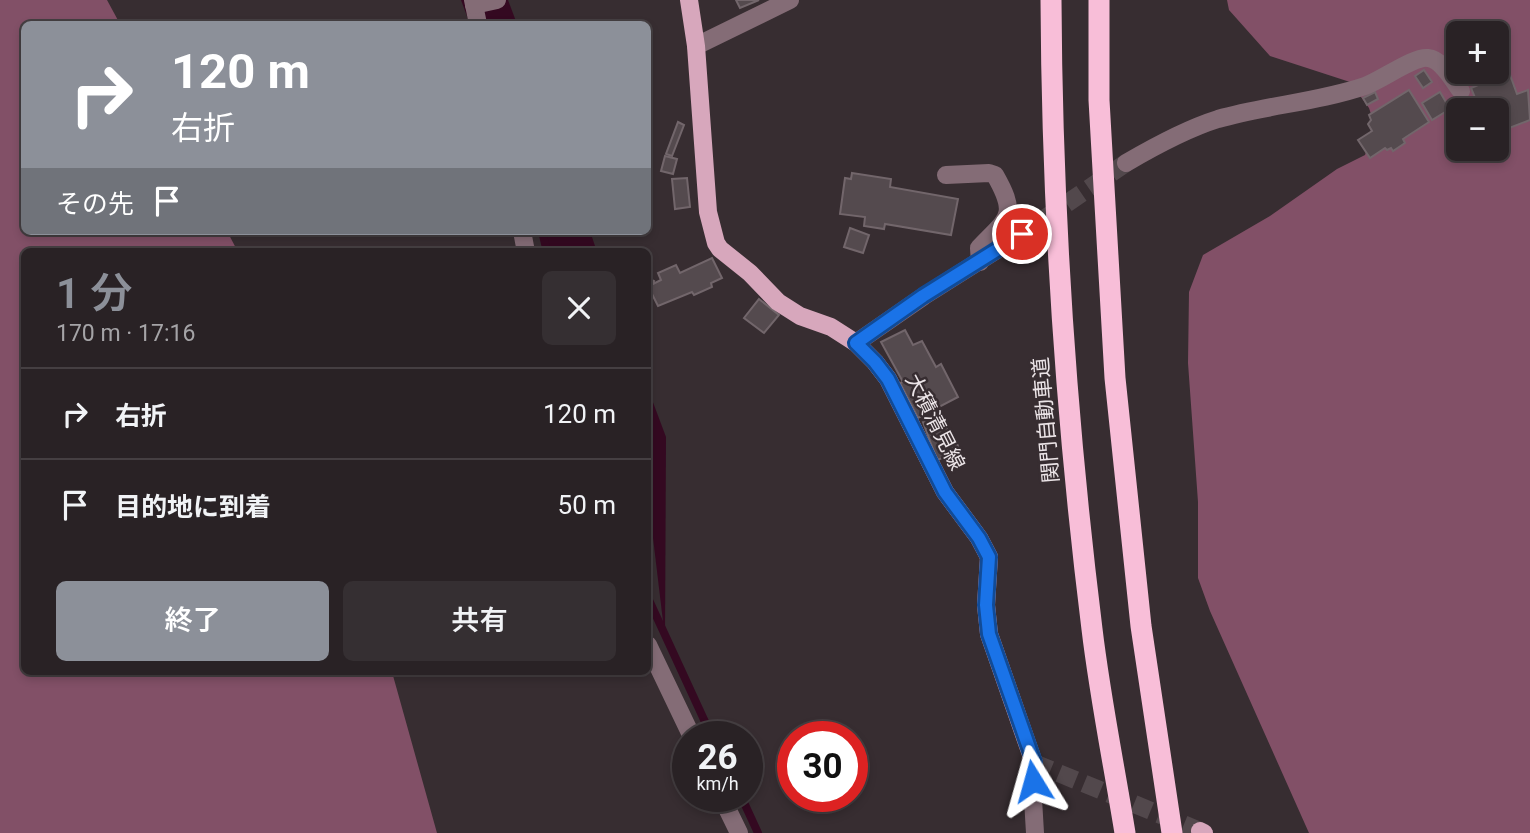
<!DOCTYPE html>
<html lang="ja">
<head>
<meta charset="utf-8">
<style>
  :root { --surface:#292225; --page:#352f32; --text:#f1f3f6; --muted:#a5a4a7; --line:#453f42; --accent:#8c9099 }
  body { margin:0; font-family:Roboto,"Noto Sans JP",sans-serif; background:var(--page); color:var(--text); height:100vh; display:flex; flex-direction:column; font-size:26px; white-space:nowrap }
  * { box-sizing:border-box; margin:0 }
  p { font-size:23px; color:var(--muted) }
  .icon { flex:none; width:38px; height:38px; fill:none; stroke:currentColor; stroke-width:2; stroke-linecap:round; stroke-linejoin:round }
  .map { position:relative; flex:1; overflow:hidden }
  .panel { position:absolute; left:21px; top:248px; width:630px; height:427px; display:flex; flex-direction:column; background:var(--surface); border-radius:10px; box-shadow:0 4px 10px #0003,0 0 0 2px var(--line) }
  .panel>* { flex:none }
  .hud { position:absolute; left:21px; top:21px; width:630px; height:214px; border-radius:10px; box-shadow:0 4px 10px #0003,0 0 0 2px var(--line); background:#8c9099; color:#fff; overflow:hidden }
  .controls { position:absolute; left:1446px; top:21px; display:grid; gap:14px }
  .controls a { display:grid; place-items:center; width:63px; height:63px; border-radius:10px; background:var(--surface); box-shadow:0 4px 10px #0003,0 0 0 2px var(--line); font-size:35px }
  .speed { position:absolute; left:672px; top:721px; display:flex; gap:14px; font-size:35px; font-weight:700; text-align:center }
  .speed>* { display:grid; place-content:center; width:91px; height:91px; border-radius:50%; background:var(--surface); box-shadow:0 4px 10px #0003,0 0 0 2px var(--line); line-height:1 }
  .speed small { font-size:18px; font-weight:400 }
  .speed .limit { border:10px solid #d22; background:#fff; color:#111 }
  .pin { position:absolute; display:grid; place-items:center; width:60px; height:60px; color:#fff; margin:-30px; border:4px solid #fff; border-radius:50%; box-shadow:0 2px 7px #0007 }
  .me { position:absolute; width:77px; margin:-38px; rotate:352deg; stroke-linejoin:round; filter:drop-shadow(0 0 5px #0008) }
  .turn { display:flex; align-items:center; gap:24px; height:147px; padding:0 35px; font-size:32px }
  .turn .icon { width:91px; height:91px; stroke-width:2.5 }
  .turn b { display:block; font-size:49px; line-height:60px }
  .then { display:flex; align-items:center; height:66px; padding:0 35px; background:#0003; gap:14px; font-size:26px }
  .round { display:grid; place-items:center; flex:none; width:74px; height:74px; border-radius:10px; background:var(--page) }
  .summary { display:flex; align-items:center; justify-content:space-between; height:119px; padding:0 35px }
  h1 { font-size:42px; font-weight:600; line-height:52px; color:var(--accent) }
  .cta { display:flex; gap:14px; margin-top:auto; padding:14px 35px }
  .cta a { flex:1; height:80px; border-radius:10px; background:var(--accent); color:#fff; font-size:28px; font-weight:600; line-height:80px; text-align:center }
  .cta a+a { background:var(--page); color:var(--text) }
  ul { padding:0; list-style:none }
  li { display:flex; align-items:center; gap:21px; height:91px; padding:0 35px; border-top:2px solid var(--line) }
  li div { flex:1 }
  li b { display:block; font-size:26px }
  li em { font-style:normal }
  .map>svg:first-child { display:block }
  .forest { fill:#825067; fill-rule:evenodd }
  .water { fill:#340921 }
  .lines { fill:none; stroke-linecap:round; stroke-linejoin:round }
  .stream { stroke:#340921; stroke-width:8 }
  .building { fill:#544a4e; stroke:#72666b; stroke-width:2 }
  .minor-tunnel { stroke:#52484c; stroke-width:18; stroke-dasharray:18 9; stroke-linecap:butt }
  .major-tunnel { stroke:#52484c; stroke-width:18; stroke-dasharray:18 9; stroke-linecap:butt }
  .minor { stroke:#846c76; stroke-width:18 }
  .major { stroke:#d7a7bc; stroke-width:18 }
  .highway { stroke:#f8bed8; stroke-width:21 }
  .route-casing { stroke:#114b97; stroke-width:18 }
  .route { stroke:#1a73e8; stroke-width:12 }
  .labels { text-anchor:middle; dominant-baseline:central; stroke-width:5; stroke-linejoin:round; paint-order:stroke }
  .street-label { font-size:21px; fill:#ebe4e7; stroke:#372d31 }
</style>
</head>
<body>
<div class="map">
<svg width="1530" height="833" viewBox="0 0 1530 833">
  <rect width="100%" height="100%" fill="#372d31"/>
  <g class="forest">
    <path d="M0 0H107L120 24H24V231H227L238 252H24V672H392L437 833H0Z"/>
    <path d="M1227 0H1530V833H1309L1210 611 1198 578V502L1188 363 1189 292 1203 255 1270 216 1337 169 1365 155 1375 126 1369 108 1350 82 1270 56 1229 10ZM1458 33H1496V72H1458ZM1458 110H1496V149H1458Z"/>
  </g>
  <g class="water">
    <path d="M461 0H508L517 24H470Z"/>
    <path d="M543 231H590L597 252H550Z"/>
    <path d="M648 389 666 437 665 638 648 496Z"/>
  </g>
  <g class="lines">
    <g class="stream">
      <path d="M542 231 547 252"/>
      <path d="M648 598 712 737"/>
      <path d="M741 796 758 833"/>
    </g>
  </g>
  <g class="building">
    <path d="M736 0H759L740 8Z"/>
    <path d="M1424 70 1432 82 1423 88 1415 76Z"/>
    <path d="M1509 72 1517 94 1528 90 1530 120 1504 130 1502 126 1496 128V110H1480L1471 88Z"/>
    <path d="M1409 90 1429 122 1403 139 1405 143 1393 151 1391 148 1387 150 1385 148 1370 158 1358 140 1372 131 1368 124 1371 120 1369 115Z"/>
    <path d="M1375 92 1378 99 1367 105 1363 98Z"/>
    <path d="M1440 92 1450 109 1432 120 1422 103Z"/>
    <path d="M678 122 684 125 672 156 666 154Z"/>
    <path d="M665 156 677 159 673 174 661 171Z"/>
    <path d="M852 173 891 179 890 187 958 199 951 235 885 224 884 229 864 226 865 217 840 214 845 178 851 179Z"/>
    <path d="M687 178 690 207 675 209 672 179Z"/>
    <path d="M850 228 869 235 863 253 844 247Z"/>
    <path d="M626 247 627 252H601V249Z"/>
    <path d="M712 258 722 278 711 283 712 287 694 295 692 292 658 306 650 290 648 293V278L654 281 653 284 661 280 658 273 676 265 680 273Z"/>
    <path d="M759 299 779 315 764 333 744 318Z"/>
    <path d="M905 330 913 345 922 341 936 367 941 364 958 397 918 418 900 383 903 382 881 342Z"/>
    <path d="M942 415 951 439 955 438 960 452 937 460 923 422Z"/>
  </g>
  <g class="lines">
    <path class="minor-tunnel" d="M1022 234 1126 163"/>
    <path class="major-tunnel" d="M1034 763 1200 831"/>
    <g class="minor">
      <path d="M473 0 478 24"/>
      <path d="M474 5 497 0"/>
      <path d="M696 46 790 0"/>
      <path d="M1126 163C1155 146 1186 129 1218 119 1267 105 1318 102 1365 86 1382 80 1414 56 1428 58 1442 59 1453 81 1461 91"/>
      <path d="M946 175 989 173 995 175C1019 217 1007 218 979 248L980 262"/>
      <path d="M522 231 526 252"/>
      <path d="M856 343 924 296 1022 234"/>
      <path d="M648 645 692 737"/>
      <path d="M1034 763 1033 799 1035 833"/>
      <path d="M721 796 739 833"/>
    </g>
    <g class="major">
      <path d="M689 0 696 46 708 212 716 243 720 249 750 273 778 302 800 316 831 327 856 343 875 362 888 379 945 492 979 538 989 557 986 605 989 634 1034 763"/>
      <path d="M1200 831 1204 833"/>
    </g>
    <g class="highway">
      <path d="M1051 0C1052 210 1066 420 1092 629 1100 697 1114 765 1125 833"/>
      <path d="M1099 0V100L1115 378 1141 626 1172 833"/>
    </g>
  </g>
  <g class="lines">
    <g class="route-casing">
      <path id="route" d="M1022 234 923 296 856 343 875 362 888 379 945 492 979 538 989 557 986 605 989 634 1034 762 1033 781"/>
    </g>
    <use href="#route" class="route"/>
  </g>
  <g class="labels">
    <g class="street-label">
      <text transform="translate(1046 420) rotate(-95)">関門自動車道</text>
      <text transform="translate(935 422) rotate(63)">大積清見線</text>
    </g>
  </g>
</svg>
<div class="controls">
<a>+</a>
<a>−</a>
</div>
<div class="speed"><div>26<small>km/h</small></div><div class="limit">30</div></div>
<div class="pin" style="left:1022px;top:234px;background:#d93025"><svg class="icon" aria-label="arrive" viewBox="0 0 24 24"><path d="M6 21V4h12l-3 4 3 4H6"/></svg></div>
<svg class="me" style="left:1033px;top:781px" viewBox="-20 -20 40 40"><path d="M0-17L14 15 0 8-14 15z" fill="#1a73e8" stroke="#fff" stroke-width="4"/></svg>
<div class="hud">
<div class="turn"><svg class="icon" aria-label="right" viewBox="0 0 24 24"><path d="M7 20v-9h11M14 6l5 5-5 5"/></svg><div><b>120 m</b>右折</div></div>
<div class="then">その先<svg class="icon" aria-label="arrive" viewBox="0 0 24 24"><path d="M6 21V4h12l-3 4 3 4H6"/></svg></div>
</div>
<section class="panel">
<div class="summary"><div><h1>1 分</h1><p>170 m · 17:16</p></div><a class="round"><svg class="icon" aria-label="close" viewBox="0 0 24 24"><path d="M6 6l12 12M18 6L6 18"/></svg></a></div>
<ul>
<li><svg class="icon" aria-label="right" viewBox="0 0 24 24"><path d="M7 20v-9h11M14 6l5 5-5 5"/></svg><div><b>右折</b></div><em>120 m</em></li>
<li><svg class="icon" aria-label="arrive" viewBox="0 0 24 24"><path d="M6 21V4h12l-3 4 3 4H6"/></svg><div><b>目的地に到着</b></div><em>50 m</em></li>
</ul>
<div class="cta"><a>終了</a><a>共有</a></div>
</section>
</div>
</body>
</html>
